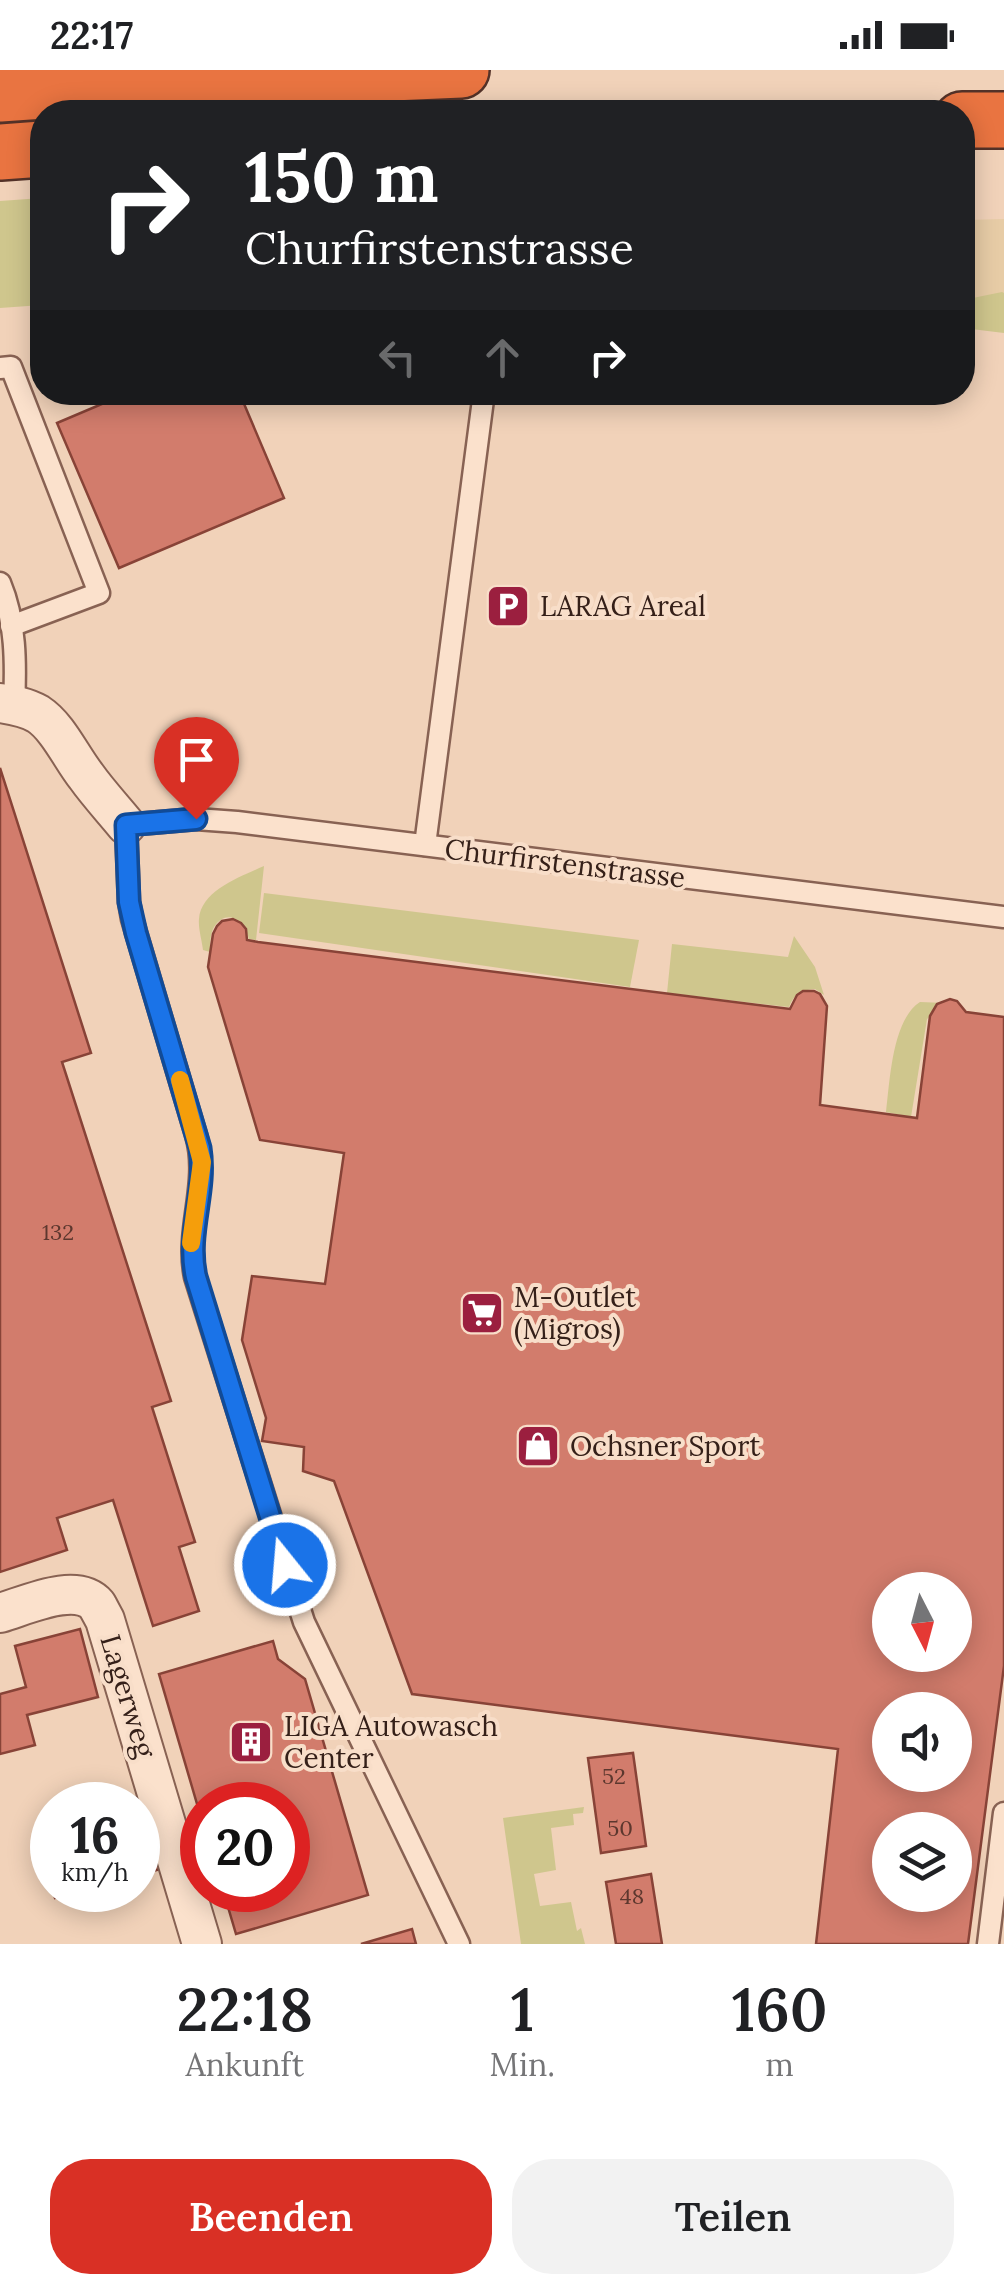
<!DOCTYPE html>
<html lang="de">
<head>
<meta charset="utf-8">
<style>
  :root { --surface:#fff; --page:#f2f2f2; --text:#202124; --muted:#757577; --accent:#d93025 }
  body { margin:0; font-family:Lora,serif; background:var(--page); color:var(--text); height:100vh; display:flex; flex-direction:column; font-size:38px; white-space:nowrap }
  * { box-sizing:border-box; margin:0 }
  p { font-size:32px; color:var(--muted) }
  .icon { flex:none; width:55px; height:55px; fill:none; stroke:currentColor; stroke-width:2; stroke-linecap:round; stroke-linejoin:round }
  .map { position:relative; height:1874px; overflow:hidden }
  .sheet { display:flex; flex-direction:column; background:var(--surface); flex:1 }
  .sheet>* { flex:none }
  .guide { position:absolute; left:30px; top:30px; width:945px; height:305px; border-radius:40px; box-shadow:0 5px 25px #0003; background:#202124; color:#fff; overflow:hidden }
  .needle { width:65px; rotate:174deg }
  .tools { position:absolute; left:872px; top:1502px; display:grid; gap:20px }
  .tools a { display:grid; place-items:center; width:100px; height:100px; border-radius:50%; background:var(--surface); box-shadow:0 5px 25px #0003; font-size:50px }
  .speed { position:absolute; left:30px; top:1712px; display:flex; gap:20px; font-size:50px; font-weight:700; text-align:center }
  .speed>* { display:grid; place-content:center; width:130px; height:130px; border-radius:50%; background:var(--surface); box-shadow:0 5px 25px #0003; line-height:1 }
  .speed small { font-size:25px; font-weight:400 }
  .speed .limit { border:15px solid #d22; background:#fff; color:#111 }
  .pin { position:absolute; display:grid; place-items:center; width:85px; height:85px; color:#fff; margin:-102px -42px; border-radius:50% 50% 50% 0; rotate:-45deg; box-shadow:0 0 10px #0007 }
  .pin .icon { rotate:45deg }
  .me { position:absolute; width:110px; margin:-55px; rotate:343deg; stroke-linejoin:round; filter:drop-shadow(0 0 8px #0008) }
  .turn { display:flex; align-items:center; gap:35px; height:210px; padding:0 50px; font-size:45px }
  .turn .icon { width:130px; height:130px; stroke-width:2.5 }
  .turn b { display:block; font-size:70px; line-height:85px }
  .lanes { display:flex; align-items:center; height:95px; padding:0 50px; background:#0003; justify-content:center; gap:50px; direction:ltr }
  .lanes .off { opacity:.35 }
  .eta { display:flex; justify-content:space-evenly; align-items:center; height:170px; text-align:center }
  .eta b { font-size:60px; font-weight:600; line-height:70px }
  .cta { display:flex; gap:20px; margin-top:auto; padding:20px 50px }
  .cta a { flex:1; height:115px; border-radius:40px; background:var(--accent); color:#fff; font-size:40px; font-weight:600; line-height:115px; text-align:center }
  .cta a+a { background:var(--page); color:var(--text) }
  .status { display:flex; justify-content:space-between; align-items:center; height:70px; padding:0 50px; background:var(--surface); direction:ltr }
  .status svg { height:28px; fill:currentColor }
  .map>svg:first-child { display:block }
  .farmland { fill:#e7cca6 }
  .green { fill:#cfc68d }
  .building { fill:#d27c6c; stroke:#884337; stroke-width:2.5; fill-rule:evenodd }
  .lines { fill:none; stroke-linecap:round; stroke-linejoin:round }
  .service-casing { stroke:#886253; stroke-width:25 }
  .minor-casing { stroke:#886253; stroke-width:42 }
  .motorway-casing { stroke:#543228; stroke-width:60 }
  .service { stroke:#fbe1cc; stroke-width:20 }
  .minor { stroke:#fbe1cc; stroke-width:38 }
  .motorway { stroke:#e97441; stroke-width:55 }
  .route-casing { stroke:#114b97; stroke-width:25 }
  .route { stroke:#1a73e8; stroke-width:18 }
  .slow { stroke:#f59e0b; stroke-width:18 }
  .labels { text-anchor:middle; dominant-baseline:central; stroke-width:8; stroke-linejoin:round; paint-order:stroke }
  .number-label { font-size:22px; fill:#5c372e }
  .poi-label { font-size:28px; fill:#352019; stroke:#f8dec9; text-anchor:start }
  .street-label { font-size:28px; fill:#352019; stroke:#f8dec9 }
</style>
</head>
<body>
<div class="status"><b>22:17</b><svg viewBox="0 0 49 12"><path d="M0 12V9h3v3zM5 12V6h3v6zM10 12V3h3v9zM15 12V0h3v12zM26 1h20v11H26zM47 4h2v5h-2z"/></svg></div>
<div class="map">
<svg width="1004" height="1874" viewBox="0 0 1004 1874">
  <rect width="100%" height="100%" fill="#f1d2b9"/>
  <path class="farmland" d="M1004 149V223L963 230V150Z"/>
  <g class="green">
    <path d="M42 128V235L0 238V131Z"/>
    <path d="M1002 222 1004 223V263L963 258V230Z"/>
    <path d="M264 796 256 870 249 869C245 851 227 837 214 857 210 864 210 874 210 882L203 880C202 871 198 858 199 849 201 820 242 806 264 796Z"/>
    <path d="M264 823 639 870 630 917 259 863Z"/>
    <path d="M794 866 815 897 824 925 815 919C801 920 794 924 789 937L667 923 672 874 788 887Z"/>
    <path d="M920 932 945 933 927 949 911 1047 886 1042C890 1011 892 950 920 932Z"/>
    <path d="M584 1737 583 1743 573 1744 574 1755 551 1758 556 1800 534 1804 540 1836 571 1832 577 1861 581 1858 585 1874H521L503 1748Z"/>
  </g>
  <g class="building">
    <path d="M130 322H239L284 428 119 498 57 353Z"/>
    <path d="M0 698 91 983 62 992 171 1331 152 1337 195 1472 179 1477 199 1541 153 1556 113 1430 57 1448 67 1480 0 1502Z"/>
    <path d="M233 849 241 853 246 859 247 870 258 872 790 939 797 925 803 921H814L820 924 827 936 820 1035 917 1048 930 946 937 934 950 929 957 931 966 942 1004 947V1596L968 1874H816L838 1679 412 1624 334 1411 303 1401 304 1377 262 1371 266 1348 242 1270 252 1206 325 1214 344 1083 260 1070 208 897 213 864 217 856 222 851ZM890 1520H955V1585H890ZM890 1640H955V1705H890ZM890 1760H955V1825H890Z"/>
    <path d="M80 1559 98 1627 27 1645 35 1675 0 1684V1624L26 1617 15 1576Z"/>
    <path d="M273 1571 278 1589 305 1609 368 1825 236 1864 223 1820H288V1735H202V1751L159 1604Z"/>
    <path d="M633 1683 646 1776 601 1783 588 1688Z"/>
    <path d="M147 1751 160 1799 138 1805V1754Z"/>
    <path d="M52 1778V1818L42 1781Z"/>
    <path d="M651 1804 662 1874H616L606 1812Z"/>
    <path d="M53 1820H84L55 1828Z"/>
    <path d="M412 1859 416 1874H361Z"/>
  </g>
  <g class="lines">
    <g class="service-casing">
      <g id="service">
        <path d="M0 298 11 297 99 523 11 556"/>
        <path d="M0 513C16 551 16 594 14 635"/>
        <path d="M425 775 484 322"/>
        <path d="M459 1874 304 1552 195 1207C185 1159 210 1113 196 1065L132 849 129 832 126 755 196 749 237 752 1004 847"/>
        <path d="M988 1874 1004 1743"/>
      </g>
    </g>
    <g class="minor-casing">
      <g id="minor">
        <path d="M0 633C13 635 26 637 38 644 58 657 71 687 86 706 98 723 113 739 126 755"/>
        <path d="M0 1543C25 1536 76 1511 97 1535 98 1537 104 1548 105 1550L202 1874"/>
      </g>
    </g>
    <g class="motorway-casing">
      <g id="motorway">
        <path d="M0 24 158 13 461 0"/>
        <path d="M962 50H1004"/>
        <path d="M0 82 42 79"/>
      </g>
    </g>
    <use href="#service" class="service"/>
    <use href="#minor" class="minor"/>
    <use href="#motorway" class="motorway"/>
  </g>
  <g class="lines">
    <g class="route-casing">
      <path id="route" d="M196 749 126 755 129 832 136 863 200 1078C207 1122 186 1163 196 1207L285 1495"/>
    </g>
    <use href="#route" class="route"/>
    <path class="slow" d="M180 1010 202 1092 191 1173"/>
  </g>
  <defs>
    <g id="parking-square" transform="scale(2.25)"><rect x="-9" y="-9" width="18" height="18" rx="4" fill="#9b1f3f" stroke="#f8dec9"/><path d="M-3.5-5.5H1a3.5 3.5 0 0 1 0 7H-1V5.5H-3.5ZM-1-3.4V-.6H.8a1.4 1.4 0 0 0 0-2.8Z" fill="#fff"/></g>
    <g id="supermarket-square" transform="scale(2.25)"><rect x="-9" y="-9" width="18" height="18" rx="4" fill="#9b1f3f" stroke="#f8dec9"/><path d="M-6-5.5h2.5l.6 2H6L4.5 2H-2.5L-4.4-4H-6ZM-1.5 3.2a1.3 1.3 0 1 0 .1 0ZM3 3.2a1.3 1.3 0 1 0 .1 0Z" fill="#fff"/></g>
    <g id="shop-square" transform="scale(2.25)"><rect x="-9" y="-9" width="18" height="18" rx="4" fill="#9b1f3f" stroke="#f8dec9"/><path d="M-5-2.5h2.3a2.7 3.5 0 0 1 5.4 0H5L5.5 6h-11ZM-1.5-2.5h3a1.5 2.3 0 0 0-3 0Z" fill="#fff"/></g>
    <g id="building-square" transform="scale(2.25)"><rect x="-9" y="-9" width="18" height="18" rx="4" fill="#9b1f3f" stroke="#f8dec9"/><path d="M-4-6H4V6H1V3H-1V6H-4ZM-2.5-4.3h1.7v1.8h-1.7ZM.8-4.3h1.7v1.8H.8ZM-2.5-1h1.7V.8h-1.7ZM.8-1h1.7V.8H.8Z" fill="#fff"/></g>
  </defs>
  <g fill-rule="evenodd">
    <use href="#parking-square" x="508" y="536"/>
    <use href="#supermarket-square" x="482" y="1243"/>
    <use href="#shop-square" x="538" y="1376"/>
    <use href="#building-square" x="251" y="1672"/>
  </g>
  <g class="labels">
    <g class="number-label">
      <text x="58" y="1162">132</text>
      <text x="614" y="1706">52</text>
      <text x="620" y="1758">50</text>
      <text x="632" y="1826">48</text>
    </g>
    <g class="poi-label">
      <text x="540" y="536">LARAG Areal</text>
      <text x="514" y="1227">M-Outlet<tspan x="514" dy="32">(Migros)</tspan></text>
      <text x="570" y="1376">Ochsner Sport</text>
      <text x="284" y="1656">LIGA Autowasch<tspan x="284" dy="32">Center</tspan></text>
    </g>
    <g class="street-label">
      <text transform="translate(565 793) rotate(7)">Churfirstenstrasse</text>
      <text transform="translate(128 1626) rotate(73)">Lagerweg</text>
    </g>
  </g>
</svg>
<div class="tools">
<a><svg class="needle" viewBox="-14 -14 28 28"><path d="M0-13l5 13h-10z" fill="#e53935"/><path d="M0 13l5-13h-10z" fill="#757577"/></svg></a>
<a><svg class="icon" aria-label="sound" viewBox="0 0 24 24"><path d="M4 9h4l5-4v14l-5-4H4zM17 9q2 3 0 6"/></svg></a>
<a><svg class="icon" aria-label="layers" viewBox="0 0 24 24"><path d="M12 4l9 5-9 5-9-5zM3 14l9 5 9-5"/></svg></a>
</div>
<div class="speed"><div>16<small>km/h</small></div><div class="limit">20</div></div>
<div class="pin" style="left:196px;top:749px;background:#d93025"><svg class="icon" aria-label="arrive" viewBox="0 0 24 24"><path d="M6 21V4h12l-3 4 3 4H6"/></svg></div>
<svg class="me" style="left:285px;top:1495px" viewBox="-20 -20 40 40"><circle r="17" fill="#1a73e8" stroke="#fff" stroke-width="3"/><path d="M0-11L8 9 0 5-8 9z" fill="#fff"/></svg>
<div class="guide">
<div class="turn"><svg class="icon" aria-label="right" viewBox="0 0 24 24"><path d="M7 20v-9h11M14 6l5 5-5 5"/></svg><div><b>150 m</b>Churfirstenstrasse</div></div>
<div class="lanes"><svg class="icon off" aria-label="left" viewBox="0 0 24 24"><path d="M17 20v-9H6M10 6l-5 5 5 5"/></svg><svg class="icon off" aria-label="ahead" viewBox="0 0 24 24"><path d="M12 20V5M6 11l6-6 6 6"/></svg><svg class="icon" aria-label="right" viewBox="0 0 24 24"><path d="M7 20v-9h11M14 6l5 5-5 5"/></svg></div>
</div>
</div>
<section class="sheet">
<div class="eta">
<div><b>22:18</b><p>Ankunft</p></div>
<div><b>1</b><p>Min.</p></div>
<div><b>160</b><p>m</p></div>
</div>
<div class="cta"><a>Beenden</a><a>Teilen</a></div>
</section>
</body>
</html>
